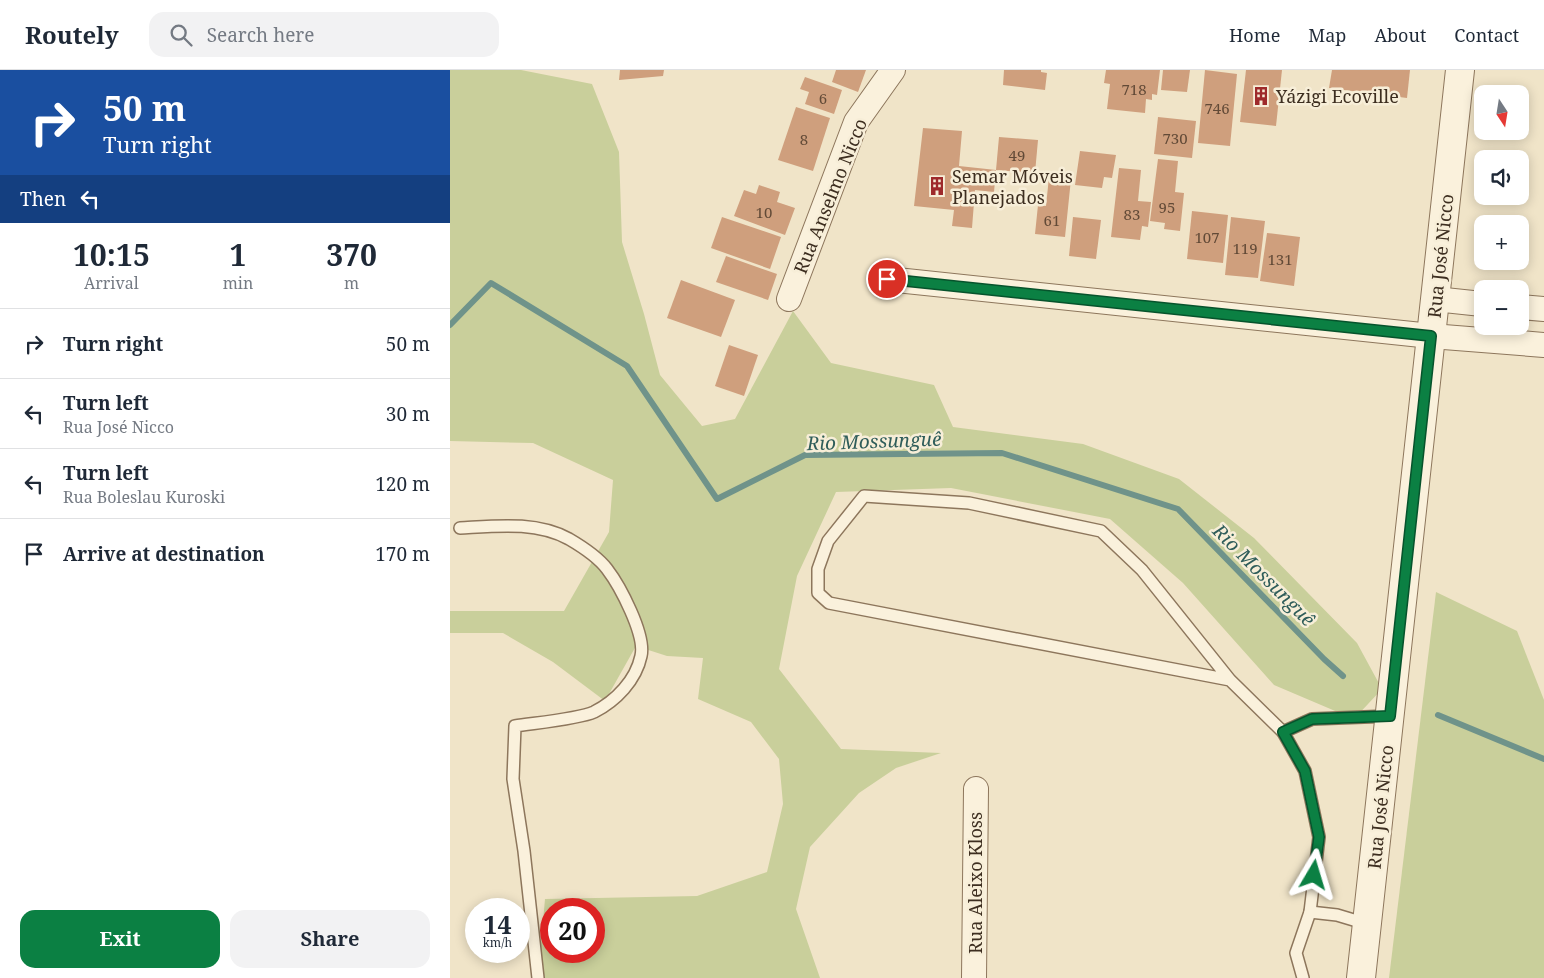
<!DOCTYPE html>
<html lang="en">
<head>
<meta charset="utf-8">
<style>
  :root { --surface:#fff; --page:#f2f2f3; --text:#1f2937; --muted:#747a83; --line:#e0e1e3; --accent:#0b8043 }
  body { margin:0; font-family:"Noto Serif",serif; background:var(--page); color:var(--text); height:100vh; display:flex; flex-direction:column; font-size:19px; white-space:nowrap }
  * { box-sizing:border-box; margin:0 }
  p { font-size:16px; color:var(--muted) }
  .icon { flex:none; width:28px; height:28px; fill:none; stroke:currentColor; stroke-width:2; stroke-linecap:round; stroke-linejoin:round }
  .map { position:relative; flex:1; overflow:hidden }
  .panel { display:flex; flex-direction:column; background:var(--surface); width:450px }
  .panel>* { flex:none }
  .banner { background:#1a4fa0; color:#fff; overflow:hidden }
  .needle { width:32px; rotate:168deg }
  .fabs { position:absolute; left:1024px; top:15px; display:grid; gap:10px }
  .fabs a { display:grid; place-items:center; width:55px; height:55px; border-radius:10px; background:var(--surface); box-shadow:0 2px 12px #0003; font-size:25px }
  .speed { position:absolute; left:15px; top:828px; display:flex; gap:10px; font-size:25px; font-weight:700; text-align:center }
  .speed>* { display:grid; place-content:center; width:65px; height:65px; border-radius:50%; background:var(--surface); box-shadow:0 2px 12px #0003; line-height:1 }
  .speed small { font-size:12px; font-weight:400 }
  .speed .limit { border:8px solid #d22; background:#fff; color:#111 }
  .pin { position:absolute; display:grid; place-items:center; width:42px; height:42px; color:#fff; margin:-21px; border:2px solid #fff; border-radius:50%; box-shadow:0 1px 5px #0007 }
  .me { position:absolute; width:55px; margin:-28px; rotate:7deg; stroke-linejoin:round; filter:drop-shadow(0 0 4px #0008) }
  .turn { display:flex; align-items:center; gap:18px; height:105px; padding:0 20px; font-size:22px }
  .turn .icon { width:65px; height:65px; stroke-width:2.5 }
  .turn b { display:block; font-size:35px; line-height:42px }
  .then { display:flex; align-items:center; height:48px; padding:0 20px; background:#0003; gap:10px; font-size:19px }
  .eta { display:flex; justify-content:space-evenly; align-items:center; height:85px; text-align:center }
  .eta b { font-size:30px; font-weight:700; line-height:35px }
  .action { display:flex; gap:10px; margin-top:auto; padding:10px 20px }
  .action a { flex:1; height:58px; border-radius:15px; background:var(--accent); color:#fff; font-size:20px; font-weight:700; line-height:58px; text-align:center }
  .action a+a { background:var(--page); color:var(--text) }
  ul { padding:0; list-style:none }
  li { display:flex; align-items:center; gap:15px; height:70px; padding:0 20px; border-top:1px solid var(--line) }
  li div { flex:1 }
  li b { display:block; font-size:19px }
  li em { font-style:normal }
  header { display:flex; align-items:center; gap:30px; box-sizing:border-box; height:70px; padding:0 25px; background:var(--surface); border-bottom:1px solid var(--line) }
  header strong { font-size:24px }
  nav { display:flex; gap:28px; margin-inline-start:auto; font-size:18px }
  .search { width:350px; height:45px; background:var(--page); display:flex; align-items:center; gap:12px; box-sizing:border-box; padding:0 18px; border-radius:15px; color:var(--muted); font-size:19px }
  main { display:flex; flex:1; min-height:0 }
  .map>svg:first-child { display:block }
  .green { fill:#c9cf9b; fill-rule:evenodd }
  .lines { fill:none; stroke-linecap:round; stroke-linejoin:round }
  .stream { stroke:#6f938a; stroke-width:6 }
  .building { fill:#cf9f7d }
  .service-casing { stroke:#8d765c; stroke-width:14 }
  .minor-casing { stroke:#8d765c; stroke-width:26 }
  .tertiary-casing { stroke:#8d765c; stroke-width:30 }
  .service { stroke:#faf1dc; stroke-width:11 }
  .minor { stroke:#faf1dc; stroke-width:24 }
  .tertiary { stroke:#faf1dc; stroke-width:28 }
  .route-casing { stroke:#07532c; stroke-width:12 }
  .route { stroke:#0b8043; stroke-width:9 }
  .labels { text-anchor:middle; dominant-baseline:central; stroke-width:5; stroke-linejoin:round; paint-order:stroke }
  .number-label { font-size:15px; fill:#624a37 }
  .poi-label { font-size:18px; fill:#3d2e20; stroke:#f7eed8; text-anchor:start }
  .street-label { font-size:18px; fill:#3d2e20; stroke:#f7eed8 }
  .water-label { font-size:19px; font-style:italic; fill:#2f5d5a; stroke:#f7eed8 }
</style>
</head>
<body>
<header>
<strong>Routely</strong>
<div class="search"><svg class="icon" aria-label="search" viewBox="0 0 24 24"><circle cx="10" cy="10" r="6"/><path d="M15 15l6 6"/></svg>Search here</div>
<nav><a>Home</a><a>Map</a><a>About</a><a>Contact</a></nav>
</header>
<main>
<section class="panel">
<div class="banner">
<div class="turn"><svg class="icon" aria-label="right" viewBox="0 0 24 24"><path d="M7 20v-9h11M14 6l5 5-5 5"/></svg><div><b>50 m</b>Turn right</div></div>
<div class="then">Then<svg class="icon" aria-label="left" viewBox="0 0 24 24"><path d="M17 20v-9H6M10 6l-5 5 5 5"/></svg></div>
</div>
<div class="eta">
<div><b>10:15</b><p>Arrival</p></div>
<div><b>1</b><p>min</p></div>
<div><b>370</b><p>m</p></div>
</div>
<ul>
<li><svg class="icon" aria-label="right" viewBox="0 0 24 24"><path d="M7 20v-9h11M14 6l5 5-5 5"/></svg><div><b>Turn right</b></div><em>50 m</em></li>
<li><svg class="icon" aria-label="left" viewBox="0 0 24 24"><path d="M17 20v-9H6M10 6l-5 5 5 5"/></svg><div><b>Turn left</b><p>Rua José Nicco</p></div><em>30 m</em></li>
<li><svg class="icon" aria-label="left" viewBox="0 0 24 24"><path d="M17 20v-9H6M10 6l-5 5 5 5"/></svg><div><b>Turn left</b><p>Rua Boleslau Kuroski</p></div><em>120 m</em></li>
<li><svg class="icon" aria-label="arrive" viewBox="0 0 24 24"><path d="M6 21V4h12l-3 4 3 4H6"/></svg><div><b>Arrive at destination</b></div><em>170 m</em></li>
</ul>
<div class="action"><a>Exit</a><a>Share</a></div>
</section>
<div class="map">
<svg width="1094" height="908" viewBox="0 0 1094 908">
  <rect width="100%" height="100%" fill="#f0e4c8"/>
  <g class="green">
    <path d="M0 0H71L142 14 169 82 172 172 194 244 210 305 252 356 285 349 343 241 381 293 484 315 503 357 633 374 729 409 804 468 907 573 932 619 904 649 824 615 733 513 660 449 501 418 386 422 347 506 329 599 391 679 491 683 446 698 409 723 360 777 346 839 370 908H95L89 896 95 829 247 826 317 802 333 734 329 689 301 652 248 629 253 588 217 586 186 576 155 631 103 592 53 563H0V541H114L159 462 163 410 83 373 0 371ZM101 839H144V881H101Z"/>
    <path d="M986 522 1067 561 1094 630V908H939Z"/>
  </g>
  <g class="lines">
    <g class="stream">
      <path d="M0 255 41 213 177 296 267 429 355 385 552 383 728 439 874 589 893 606"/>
      <path d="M988 645 1094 689"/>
    </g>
  </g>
  <g class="building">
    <path d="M170 0H214L213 6 169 10Z"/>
    <path d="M386 0H416L408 22 382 12Z"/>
    <path d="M554 0H591V2L597 3 595 20 553 15Z"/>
    <path d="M656 0H710L707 25 702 24V30L696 29 695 43 657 39 660 14 654 13Z"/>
    <path d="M713 0H740L737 22 711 20Z"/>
    <path d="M755 0 787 4 780 76 748 73Z"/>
    <path d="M796 0H832L826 56 790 52Z"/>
    <path d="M882 0H960L957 28 879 18Z"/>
    <path d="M355 7 392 20 384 44 355 34 359 22 350 19Z"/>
    <path d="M346 37 380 48 363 101 328 90Z"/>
    <path d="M708 47 746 51 742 88 704 84Z"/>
    <path d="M473 58 512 61 509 96 546 100 544 122 525 120 522 158 502 156 504 140 464 136Z"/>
    <path d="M549 67 588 70 585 103 546 100Z"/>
    <path d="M630 81 666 85 662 108 654 107 652 118 625 115Z"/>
    <path d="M708 89 728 91 725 122 734 123 730 161 714 159 715 153 700 151Z"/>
    <path d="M669 98 691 100 688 131 701 132 698 157 692 156 690 170 661 167Z"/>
    <path d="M599 107 621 109 615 167 585 164 588 135 596 136Z"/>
    <path d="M309 115 330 122 327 132 345 138 335 165 284 146 294 120 306 124Z"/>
    <path d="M742 141 778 145 773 193 737 189Z"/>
    <path d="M272 147 331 167 320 199 261 178Z"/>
    <path d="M623 147 651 150 646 189 619 186Z"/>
    <path d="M781 147 815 151 808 208 775 205Z"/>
    <path d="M817 163 850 167 844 216 810 211Z"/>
    <path d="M276 186 327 204 318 230 266 212Z"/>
    <path d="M231 210 285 230 271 267 217 248Z"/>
    <path d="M279 275 308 285 294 326 265 316Z"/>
  </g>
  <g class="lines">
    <g class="service-casing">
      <g id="service">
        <path d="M10 458C46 456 86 451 119 469 131 476 148 487 157 499 170 516 196 565 191 586 186 610 166 631 144 642 129 649 84 653 65 656L63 709 74 781 88 908"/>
        <path d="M780 610 379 533 368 523V499L378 471 414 426 519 433 651 461 692 500 780 610 833 662 855 701 869 767 860 842 846 883 853 908"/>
        <path d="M833 662 862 649 940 646"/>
        <path d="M860 842 887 845 917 854"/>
      </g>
    </g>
    <g class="minor-casing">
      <g id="minor">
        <path d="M437 209 981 266 1094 275"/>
        <path d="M339 229 406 52 443 0"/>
        <path d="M985 229 1032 234"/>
        <path d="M1070 237 1094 239"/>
        <path d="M524 908 526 719"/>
      </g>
    </g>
    <g class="tertiary-casing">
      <path id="tertiary" d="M911 908 1010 0"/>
    </g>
    <use href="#service" class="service"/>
    <use href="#minor" class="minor"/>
    <use href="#tertiary" class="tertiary"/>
  </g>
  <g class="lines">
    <g class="route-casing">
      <path id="route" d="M437 209 981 266 940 646 862 649 833 662 855 701 869 767 864 805"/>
    </g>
    <use href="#route" class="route"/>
  </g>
  <defs>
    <g id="building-bare" transform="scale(1.5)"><path d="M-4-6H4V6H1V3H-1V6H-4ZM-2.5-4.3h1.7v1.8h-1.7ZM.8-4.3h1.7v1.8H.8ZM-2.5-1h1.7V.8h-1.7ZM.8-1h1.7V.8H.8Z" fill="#9e2a2b" stroke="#f7eed8" stroke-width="2.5" paint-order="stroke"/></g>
  </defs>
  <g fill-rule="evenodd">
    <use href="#building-bare" x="811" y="26"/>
    <use href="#building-bare" x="487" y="116"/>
  </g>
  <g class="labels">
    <g class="number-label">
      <text x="684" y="19">718</text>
      <text x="373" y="28">6</text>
      <text x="767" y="38">746</text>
      <text x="725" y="68">730</text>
      <text x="354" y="69">8</text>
      <text x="567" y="85">49</text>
      <text x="717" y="137">95</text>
      <text x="314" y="142">10</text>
      <text x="682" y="144">83</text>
      <text x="602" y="150">61</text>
      <text x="757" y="167">107</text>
      <text x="795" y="178">119</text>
      <text x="830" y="189">131</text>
    </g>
    <g class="poi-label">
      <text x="826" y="26">Yázigi Ecoville</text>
      <text x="502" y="106">Semar Móveis<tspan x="502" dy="21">Planejados</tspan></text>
    </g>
    <g class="street-label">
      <text transform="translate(380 126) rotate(-68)">Rua Anselmo Nicco</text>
      <text transform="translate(990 186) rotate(-84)">Rua José Nicco</text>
      <text transform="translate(930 737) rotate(-84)">Rua José Nicco</text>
      <text transform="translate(525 813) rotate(-90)">Rua Aleixo Kloss</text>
    </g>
    <g class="water-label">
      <text transform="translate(424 371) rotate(-2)">Rio Mossunguê</text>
      <text transform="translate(814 505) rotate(45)">Rio Mossunguê</text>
    </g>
  </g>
</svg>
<div class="fabs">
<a><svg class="needle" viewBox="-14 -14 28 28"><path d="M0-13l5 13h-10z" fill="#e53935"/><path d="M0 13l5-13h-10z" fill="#747a83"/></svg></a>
<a><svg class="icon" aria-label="sound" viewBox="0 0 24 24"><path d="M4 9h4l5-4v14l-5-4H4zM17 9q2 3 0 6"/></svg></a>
<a>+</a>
<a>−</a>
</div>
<div class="speed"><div>14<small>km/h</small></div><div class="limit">20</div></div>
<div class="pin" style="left:437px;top:209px;background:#d93025"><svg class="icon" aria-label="arrive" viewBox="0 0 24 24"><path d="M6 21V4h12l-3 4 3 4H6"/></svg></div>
<svg class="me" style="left:864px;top:805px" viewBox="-20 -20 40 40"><path d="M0-17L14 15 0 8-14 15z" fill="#0b8043" stroke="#fff" stroke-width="4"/></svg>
</div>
</main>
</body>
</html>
